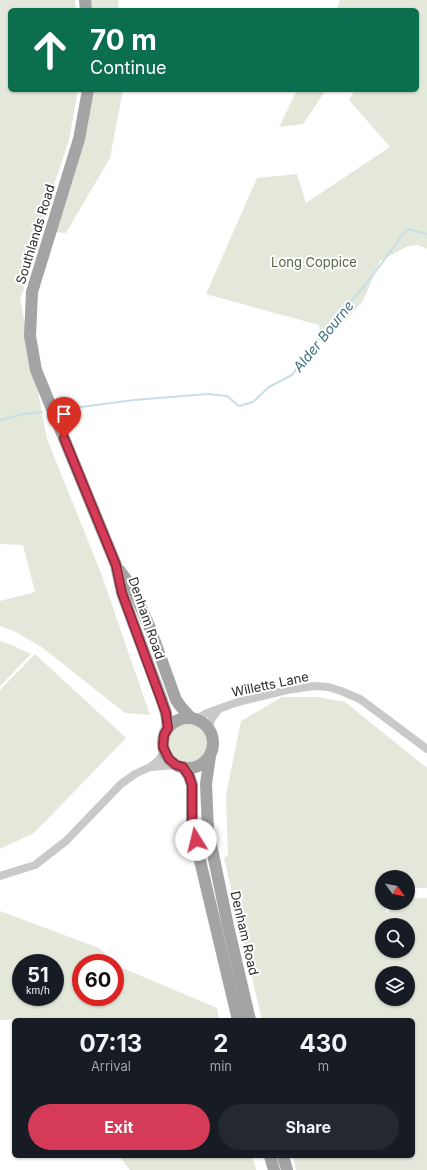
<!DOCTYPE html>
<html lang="en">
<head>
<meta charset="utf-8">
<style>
  :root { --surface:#171b24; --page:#242831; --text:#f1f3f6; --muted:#9ea1a6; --accent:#d53b56 }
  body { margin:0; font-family:Inter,sans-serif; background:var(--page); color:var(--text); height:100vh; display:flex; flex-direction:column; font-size:15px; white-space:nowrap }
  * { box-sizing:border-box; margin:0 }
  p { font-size:13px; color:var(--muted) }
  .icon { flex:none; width:22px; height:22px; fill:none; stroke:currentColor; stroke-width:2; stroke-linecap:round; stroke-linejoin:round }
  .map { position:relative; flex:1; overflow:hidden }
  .sheet { position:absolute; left:12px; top:1018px; width:403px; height:140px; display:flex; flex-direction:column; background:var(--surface); border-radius:6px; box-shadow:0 1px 3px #0004 }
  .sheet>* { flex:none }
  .guide { position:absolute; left:8px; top:8px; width:411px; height:84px; border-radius:6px; box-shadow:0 1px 3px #0004; background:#0b6e4f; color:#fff; overflow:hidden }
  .needle { width:26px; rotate:123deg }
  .tools { position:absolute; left:375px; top:870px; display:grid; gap:8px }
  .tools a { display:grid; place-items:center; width:40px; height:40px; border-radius:50%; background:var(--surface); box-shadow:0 1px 3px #0004; font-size:20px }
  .speed { position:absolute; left:12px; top:954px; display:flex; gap:8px; font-size:20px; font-weight:700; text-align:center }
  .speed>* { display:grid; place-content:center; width:52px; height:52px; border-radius:50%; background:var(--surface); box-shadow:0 1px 3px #0004; line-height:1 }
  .speed small { font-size:10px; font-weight:400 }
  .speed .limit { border:6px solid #d22; background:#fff; color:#111 }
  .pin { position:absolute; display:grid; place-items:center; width:34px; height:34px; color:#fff; margin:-41px -17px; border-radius:50% 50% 50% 0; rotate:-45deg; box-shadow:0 0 4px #0007 }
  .pin .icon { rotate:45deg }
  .me { position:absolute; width:44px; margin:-22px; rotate:351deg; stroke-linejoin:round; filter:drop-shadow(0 0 3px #0008) }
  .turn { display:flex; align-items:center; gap:14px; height:84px; padding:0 16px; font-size:18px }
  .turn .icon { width:52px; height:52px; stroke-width:2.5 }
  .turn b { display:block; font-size:28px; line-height:34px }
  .eta { display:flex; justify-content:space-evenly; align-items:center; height:68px; text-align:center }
  .eta b { font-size:24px; font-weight:700; line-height:28px }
  .button { display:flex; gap:8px; margin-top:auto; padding:8px 16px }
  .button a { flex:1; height:46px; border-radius:24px; background:var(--accent); color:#fff; font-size:16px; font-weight:700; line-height:46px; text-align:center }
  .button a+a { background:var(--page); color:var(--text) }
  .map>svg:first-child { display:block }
  .green { fill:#e3e8da; fill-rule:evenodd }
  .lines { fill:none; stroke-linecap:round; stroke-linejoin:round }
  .stream { stroke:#c7dee7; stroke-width:2 }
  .minor { stroke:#c9c9c9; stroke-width:8 }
  .primary { stroke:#a4a4a4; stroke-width:12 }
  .route-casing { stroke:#8a2638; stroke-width:10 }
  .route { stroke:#d53b56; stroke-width:7 }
  .labels { text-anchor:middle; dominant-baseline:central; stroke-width:4; stroke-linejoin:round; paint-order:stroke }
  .street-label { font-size:13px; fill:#2c2c2c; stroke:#fff }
  .park-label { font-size:13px; fill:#53633d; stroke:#fff }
  .water-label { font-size:14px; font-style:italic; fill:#417286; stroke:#fff }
</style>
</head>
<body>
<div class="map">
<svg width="427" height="1170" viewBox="0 0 427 1170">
  <rect width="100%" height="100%" fill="#fff"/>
  <g class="green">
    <path d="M0 0H75L76 10H10V90H78L69 140 40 227 23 263 24 289 20 298 47 439 101 573 150 715 125 713 43 648 16 632 0 626V601L35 592 23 545 0 544Z"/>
    <path d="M89 0H118L119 10H90Z"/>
    <path d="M340 0H427V249L418 245 408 246 380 261 363 301 323 345 319 325 206 294 257 178 297 174 306 203 390 147 349 100 355 90H417V10H336Z"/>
    <path d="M93 90H123L110 158 66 233 55 232Z"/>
    <path d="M297 90H326L303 124 279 127Z"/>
    <path d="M0 641 9 644 31 654 0 686Z"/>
    <path d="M35 654 126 738 34 833 0 849V690Z"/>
    <path d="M282 697H317L345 702 427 768V888H408V877H382V903H388L385 907 386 913 400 903H408V898H427V1170H296L293 1156H413V1020H262L224 858 228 855 226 795 241 721ZM382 925H408V951H382ZM382 973H408V999H382Z"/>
    <circle cx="188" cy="743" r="20"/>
    <path d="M0 911 99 948 120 967 217 1008 219 1020H30L29 1019 0 1020ZM21 963H55V997H21ZM81 963H115V997H81Z"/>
    <path d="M119 1156H252L256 1170H130Z"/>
  </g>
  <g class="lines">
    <g class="stream">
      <path d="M58 410 134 400 208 394 227 396 239 406 253 402 269 387 292 375 310 349 367 283 407 229 427 234"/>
      <path d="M0 420 24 414 42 412"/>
    </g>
    <g class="minor">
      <path d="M196 719 207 713 238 702 287 690 314 686 328 687 341 691 360 699 427 749"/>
      <path d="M208 728 212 718 219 709"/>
      <path d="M151 767 175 765"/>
      <path d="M0 876 35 865 66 841 121 784 135 774 150 767 158 761 161 757 165 751"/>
    </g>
    <g class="primary">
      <path d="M85 0 86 10"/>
      <path d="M88 90 79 139 32 292 30 336 36 370 116 565 122 593 161 698 166 713 168 728"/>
      <path d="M119 570 132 587 150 628 176 700 181 707 191 718"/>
      <circle cx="188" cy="743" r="25"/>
      <path d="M210 756 206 784 208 830 228 926 250 1020"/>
      <path d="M183 767 189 776 192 785V827L238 1020"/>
      <path d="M270 1156 274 1170"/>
      <path d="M283 1156 287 1170"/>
    </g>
  </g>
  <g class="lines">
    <g class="route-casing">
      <path id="route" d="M64 438 116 565 122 593 166 713 168 728 164 735 163 747 169 759 176 765 183 767 189 776 192 785V827L196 840"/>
    </g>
    <use href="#route" class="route"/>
  </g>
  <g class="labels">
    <g class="street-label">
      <text transform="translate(35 234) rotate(-73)">Southlands Road</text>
      <text transform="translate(147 618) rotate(71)">Denham Road</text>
      <text transform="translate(270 684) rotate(-12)">Willetts Lane</text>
      <text transform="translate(245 933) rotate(77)">Denham Road</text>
    </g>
    <g class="park-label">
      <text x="314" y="262">Long Coppice</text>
    </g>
    <g class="water-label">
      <text transform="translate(323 336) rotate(-51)">Alder Bourne</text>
    </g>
  </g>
</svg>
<div class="tools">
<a><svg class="needle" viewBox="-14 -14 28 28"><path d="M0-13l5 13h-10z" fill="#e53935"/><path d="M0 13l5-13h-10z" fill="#9ea1a6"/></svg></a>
<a><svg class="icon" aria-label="search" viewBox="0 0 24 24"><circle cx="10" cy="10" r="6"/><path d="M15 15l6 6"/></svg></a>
<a><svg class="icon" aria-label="layers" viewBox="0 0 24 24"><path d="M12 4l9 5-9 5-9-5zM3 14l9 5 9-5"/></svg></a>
</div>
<div class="speed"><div>51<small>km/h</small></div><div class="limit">60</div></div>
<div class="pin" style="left:64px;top:438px;background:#d93025"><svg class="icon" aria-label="arrive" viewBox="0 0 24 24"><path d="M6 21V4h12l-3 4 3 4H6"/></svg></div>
<svg class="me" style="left:196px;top:840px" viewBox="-20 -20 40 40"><circle r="19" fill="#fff"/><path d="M0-13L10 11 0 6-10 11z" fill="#d53b56"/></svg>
<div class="guide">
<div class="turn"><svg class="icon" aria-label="ahead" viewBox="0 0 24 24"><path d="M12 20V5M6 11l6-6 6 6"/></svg><div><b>70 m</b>Continue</div></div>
</div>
<section class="sheet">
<div class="eta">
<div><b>07:13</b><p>Arrival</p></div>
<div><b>2</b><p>min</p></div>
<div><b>430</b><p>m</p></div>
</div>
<div class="button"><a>Exit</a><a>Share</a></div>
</section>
</div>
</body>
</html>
